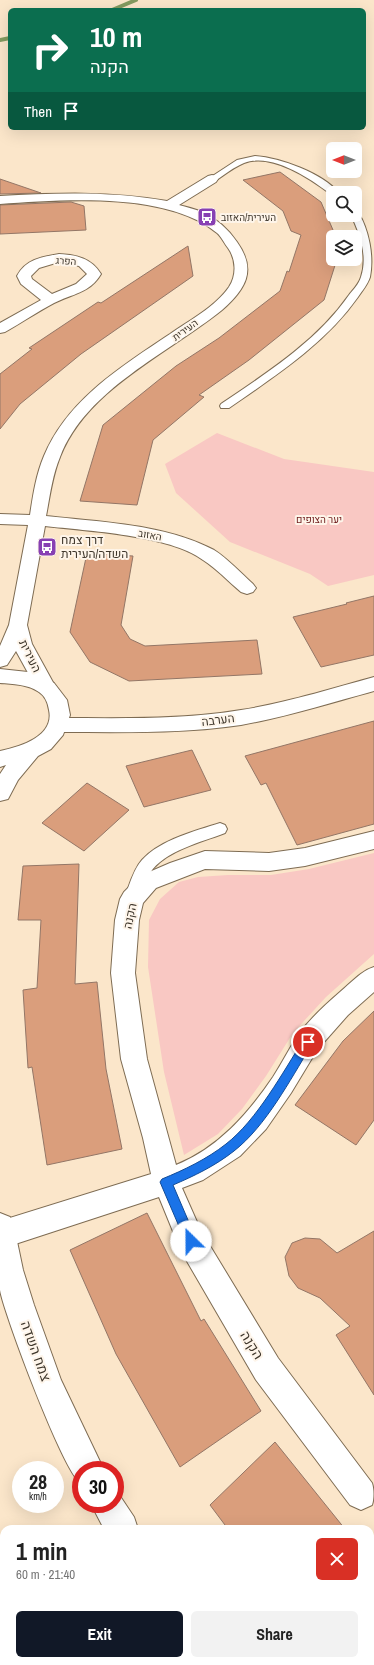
<!DOCTYPE html>
<html lang="en">
<head>
<meta charset="utf-8">
<style>
  :root { --surface:#fff; --page:#f2f2f2; --text:#222; --muted:#767676; --accent:#111827 }
  body { margin:0; font-family:"Archivo Narrow",Heebo,sans-serif; background:var(--page); color:var(--text); height:100vh; display:flex; flex-direction:column; font-size:15px; white-space:nowrap }
  * { box-sizing:border-box; margin:0 }
  p { font-size:13px; color:var(--muted) }
  .icon { flex:none; width:22px; height:22px; fill:none; stroke:currentColor; stroke-width:2; stroke-linecap:round; stroke-linejoin:round }
  .map { position:relative; flex:1; overflow:hidden }
  .drawer { position:absolute; left:0px; top:1525px; width:374px; height:140px; display:flex; flex-direction:column; background:var(--surface); border-radius:12px 12px 0 0; box-shadow:0 4px 16px #0002 }
  .drawer>* { flex:none }
  .guide { position:absolute; left:8px; top:8px; width:358px; height:122px; border-radius:6px; box-shadow:0 4px 16px #0002; background:#0b6e4f; color:#fff; overflow:hidden }
  .needle { width:26px; rotate:270deg }
  .tools { position:absolute; left:326px; top:142px; display:grid; gap:8px }
  .tools a { display:grid; place-items:center; width:36px; height:36px; border-radius:6px; background:var(--surface); box-shadow:0 4px 16px #0002; font-size:20px }
  .speed { position:absolute; left:12px; top:1461px; display:flex; gap:8px; font-size:20px; font-weight:700; text-align:center }
  .speed>* { display:grid; place-content:center; width:52px; height:52px; border-radius:50%; background:var(--surface); box-shadow:0 4px 16px #0002; line-height:1 }
  .speed small { font-size:10px; font-weight:400 }
  .speed .limit { border:6px solid #d22; background:#fff; color:#111 }
  .pin { position:absolute; display:grid; place-items:center; width:34px; height:34px; color:#fff; margin:-17px; border:2px solid #fff; border-radius:50%; box-shadow:0 1px 4px #0007 }
  .me { position:absolute; width:44px; margin:-22px; rotate:337deg; stroke-linejoin:round; filter:drop-shadow(0 0 3px #0008) }
  .turn { display:flex; align-items:center; gap:14px; height:84px; padding:0 16px; font-size:18px }
  .turn .icon { width:52px; height:52px; stroke-width:2.5 }
  .turn b { display:block; font-size:28px; line-height:34px }
  .then { display:flex; align-items:center; height:38px; padding:0 16px; background:#0003; gap:8px; font-size:15px }
  .round { display:grid; place-items:center; flex:none; width:42px; height:42px; border-radius:6px; background:var(--page) }
  .head { display:flex; align-items:center; justify-content:space-between; height:68px; padding:0 16px }
  h1 { font-size:24px; font-weight:700; line-height:30px }
  .button { display:flex; gap:8px; margin-top:auto; padding:8px 16px }
  .button a { flex:1; height:46px; border-radius:6px; background:var(--accent); color:#fff; font-size:16px; font-weight:700; line-height:46px; text-align:center }
  .button a+a { background:var(--page); color:var(--text) }
  .map>svg:first-child { display:block }
  .green { fill:#f9c8c3 }
  .lines { fill:none; stroke-linecap:round; stroke-linejoin:round }
  .stream { stroke:#839a5f; stroke-width:4 }
  .building { fill:#da9e7c; stroke:#937666 }
  .lane-casing { stroke:#7e6c53; stroke-width:2 }
  .street-casing { stroke:#7e6c53; stroke-width:2 }
  .secondary-casing { stroke:#7e6c53; stroke-width:2 }
  .lane { fill:#fff; fill-rule:evenodd }
  .street { fill:#fff; fill-rule:evenodd }
  .secondary { fill:#fff; fill-rule:evenodd }
  .route { fill:#1a73e8; stroke:#114b97 }
  .labels { text-anchor:middle; dominant-baseline:central; stroke-width:4; stroke-linejoin:round; paint-order:stroke }
  .far-poi-label { font-size:10px; fill:#3e362b; stroke:#fef5ea; text-anchor:start }
  .far-street-label { font-size:10px; fill:#3e362b; stroke:#fef5ea }
  .far-park-label { font-size:10px; fill:#6f1c1c; stroke:#fef5ea }
  .poi-label { font-size:12px; fill:#3e362b; stroke:#fef5ea; text-anchor:start }
  .street-label { font-size:12px; fill:#3e362b; stroke:#fef5ea }
  .near-street-label { font-size:14px; fill:#3e362b; stroke:#fef5ea }
</style>
</head>
<body>
<div class="map">
<svg width="374" height="1665" viewBox="0 0 374 1665">
  <rect width="100%" height="100%" fill="#fbe6ca"/>
  <g class="green">
    <path d="M217 433 284 459 374 472V575L328 586 310 574 230 542 176 493 165 464Z"/>
    <path d="M374 853V954L326 997 293 1033 266 1076 242 1109 218 1134 184 1155 164 1072 148 967 149 920 160 899 179 882 198 877 228 875H271L309 869Z"/>
  </g>
  <g class="lines">
    <g class="stream">
      <path d="M112 10 136 0"/>
      <path d="M0 40 10 38"/>
    </g>
  </g>
  <g class="building">
    <path d="M280 172 321 202 336 237H333V259H337L324 300 249 360 199 395 204 397 153 440 137 505 80 501 103 425 176 366 219 338 280 291 287 271 289 272 301 235 291 231 283 211 243 180Z"/>
    <path d="M0 179 41 193 0 194Z"/>
    <path d="M71 202 84 206 86 230 0 234V205Z"/>
    <path d="M188 246 193 276 81 354 20 404 0 429V374L32 349 29 348 98 302 101 303Z"/>
    <path d="M87 553 133 556 121 625 130 639 145 646 257 640 262 674 129 681 90 662 70 632Z"/>
    <path d="M374 596V655L321 667 293 617 347 604 346 603Z"/>
    <path d="M374 721V824L297 845 266 783 261 785 245 756Z"/>
    <path d="M192 750 211 790 144 807 126 766Z"/>
    <path d="M87 783 129 810 84 851 42 823Z"/>
    <path d="M79 864 75 984 97 982 106 1069 122 1149 47 1165 32 1067 28 1068 23 990 37 988 41 920H18L23 866Z"/>
    <path d="M374 1011V1120L356 1145 295 1105 343 1041Z"/>
    <path d="M147 1213 201 1321 204 1319 261 1411 180 1467 116 1354 70 1250Z"/>
    <path d="M374 1231V1395L336 1335 350 1326 320 1298 298 1288 289 1276 285 1257 292 1243 305 1238 320 1239 337 1253Z"/>
    <path d="M275 1442 345 1529H228L210 1505Z"/>
  </g>
  <g class="lines">
    <g class="lane-casing">
      <g id="lane">
        <path d="M255 156C281 158 322 173 339 193H333L332 195C311 179 272 152 244 163 234 167 224 175 215 181H212L208 179 237 160Z"/>
        <path d="M355 211 358 212C369 230 374 256 370 277 368 284 362 291 358 297 325 344 275 376 229 408H221L220 406 221 404C267 373 317 341 349 295 353 290 359 284 361 277 368 256 360 234 351 215H355Z"/>
        <path d="M220 823 225 825 227 829 225 833C202 842 164 851 150 873 145 881 144 890 140 898L134 900 128 898 126 894C130 883 134 869 142 860 160 840 195 831 220 823Z"/>
      </g>
    </g>
    <g class="street-casing">
      <g id="street">
        <path d="M212 175 216 176 218 179 216 182 179 205C186 207 195 209 202 212 217 219 228 229 237 242 257 270 246 289 222 310 169 353 86 389 60 457 52 476 50 496 46 516 100 522 165 524 214 550 227 558 242 574 253 584L256 588 253 592 247 594 241 592C228 581 217 569 203 560 170 535 87 531 45 526L27 625 32 644 55 686 52 691 45 693 38 691 16 651 7 665 0 667V646L9 625 28 525 0 524V514L30 515C33 495 36 475 44 456 67 400 122 366 170 334 190 320 215 307 229 287 237 275 236 259 228 248 224 243 221 236 217 233 166 191 62 200 0 204V196C56 193 111 191 167 201L208 176Z"/>
        <path d="M59 254C77 255 91 258 101 274 90 293 72 294 54 303 37 312 21 323 5 332L0 333V323L41 300 21 284 17 276C26 259 42 257 59 254ZM59 262 79 266 87 274 76 284 52 294 32 279 31 276 39 268Z"/>
        <path d="M374 677V691C330 703 286 717 241 725 181 734 120 732 59 732L52 730 49 725 52 720 59 718C120 718 181 720 241 710 286 703 330 689 374 677Z"/>
        <path d="M374 831V849L305 866 269 871 205 869 156 888 143 903 139 920 135 973 147 1059 176 1165C218 1148 248 1114 273 1077 282 1063 289 1049 298 1035 309 1020 326 1004 340 992 351 983 361 971 374 967V992L348 1015 317 1050 291 1093 266 1129 240 1156 203 1180 182 1188 201 1231 278 1358 372 1483C374 1489 374 1499 372 1505L361 1510 350 1505 256 1380 181 1251 159 1197 0 1249V1221L151 1174 143 1138 121 1059 111 973 115 920 120 899 124 892 140 876 170 863 205 851 269 853 305 848Z"/>
      </g>
    </g>
    <g class="secondary-casing">
      <g id="secondary">
        <path d="M0 669 28 672 54 683 67 700 70 715 63 735 51 749 38 756 18 780 8 799 0 801V774L6 765 0 767V751C19 747 55 737 49 710 48 703 45 696 39 692 27 684 13 684 0 683Z"/>
        <path d="M0 1213 10 1217 14 1227 23 1270 34 1305 61 1380 104 1470H81V1483C65 1476 4 1314 0 1290 0 1282 0 1273 0 1265 0 1248 0 1231 0 1213Z"/>
        <path d="M115 1491 118 1493 134 1517 138 1529H104L91 1504H115Z"/>
        <path d="M193 1661H229L230 1665H194Z"/>
      </g>
    </g>
    <use href="#lane" class="lane"/>
    <use href="#street" class="street"/>
    <use href="#secondary" class="secondary"/>
  </g>
  <path class="route" d="M308 1038 311 1039 313 1042 311 1046C290 1080 266 1126 234 1151 215 1166 194 1176 173 1185L197 1241 195 1245 191 1247 187 1245 160 1182 162 1179C184 1170 207 1159 226 1144 257 1120 283 1072 304 1039Z"/>
  <defs>
    <g id="bus-square" transform="scale(1)"><rect x="-9" y="-9" width="18" height="18" rx="4" fill="#8740b3" stroke="#fef5ea"/><path d="M-5-6H5V4H4V6H2V4H-2V6H-4V4H-5ZM-3.5-4V0h7V-4ZM-3.5 1.2v1.5H-2V1.2ZM2 1.2v1.5H3.5V1.2Z" fill="#fff"/></g>
  </defs>
  <g fill-rule="evenodd">
    <use href="#bus-square" x="207" y="217"/>
    <use href="#bus-square" x="47" y="547"/>
  </g>
  <g class="labels">
    <g class="far-poi-label">
      <text x="221" y="217">העירית/האזוב</text>
    </g>
    <g class="far-street-label">
      <text transform="translate(66 261) rotate(4)">הפרג</text>
      <text transform="translate(185 330) rotate(-36)">העירית</text>
      <text transform="translate(150 535) rotate(11)">האזוב</text>
    </g>
    <g class="far-park-label">
      <text x="319" y="519">יער הצופים</text>
    </g>
    <g class="poi-label">
      <text x="61" y="540">דרך צמח<tspan x="61" dy="14">השדה/העירית</tspan></text>
    </g>
    <g class="street-label">
      <text transform="translate(30 656) rotate(64)">העירית</text>
      <text transform="translate(218 720) rotate(-7)">הערבה</text>
      <text transform="translate(130 916) rotate(-78)">הקנה</text>
    </g>
    <g class="near-street-label">
      <text transform="translate(252 1345) rotate(58)">הקנה</text>
      <text transform="translate(36 1351) rotate(70)">צמח השדה</text>
    </g>
  </g>
</svg>
<div class="tools">
<a><svg class="needle" viewBox="-14 -14 28 28"><path d="M0-13l5 13h-10z" fill="#e53935"/><path d="M0 13l5-13h-10z" fill="#767676"/></svg></a>
<a><svg class="icon" aria-label="search" viewBox="0 0 24 24"><circle cx="10" cy="10" r="6"/><path d="M15 15l6 6"/></svg></a>
<a><svg class="icon" aria-label="layers" viewBox="0 0 24 24"><path d="M12 4l9 5-9 5-9-5zM3 14l9 5 9-5"/></svg></a>
</div>
<div class="speed"><div>28<small>km/h</small></div><div class="limit">30</div></div>
<div class="pin" style="left:308px;top:1042px;background:#d93025"><svg class="icon" aria-label="arrive" viewBox="0 0 24 24"><path d="M6 21V4h12l-3 4 3 4H6"/></svg></div>
<svg class="me" style="left:191px;top:1241px" viewBox="-20 -20 40 40"><circle r="19" fill="#fff"/><path d="M0-13L10 11 0 6-10 11z" fill="#1a73e8"/></svg>
<div class="guide">
<div class="turn"><svg class="icon" aria-label="right" viewBox="0 0 24 24"><path d="M7 20v-9h11M14 6l5 5-5 5"/></svg><div><b>10 m</b>הקנה</div></div>
<div class="then">Then<svg class="icon" aria-label="arrive" viewBox="0 0 24 24"><path d="M6 21V4h12l-3 4 3 4H6"/></svg></div>
</div>
<section class="drawer">
<div class="head"><div><h1>1 min</h1><p>60 m · 21:40</p></div><a class="round" style="background:#d93025;color:#fff"><svg class="icon" aria-label="close" viewBox="0 0 24 24"><path d="M6 6l12 12M18 6L6 18"/></svg></a></div>
<div class="button"><a>Exit</a><a>Share</a></div>
</section>
</div>
</body>
</html>
